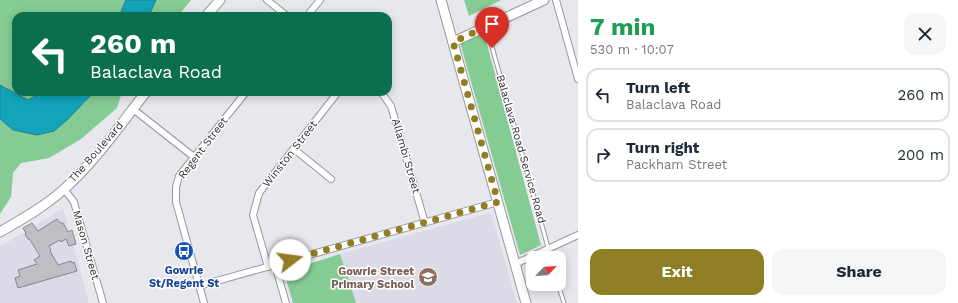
<!DOCTYPE html>
<html lang="en">
<head>
<meta charset="utf-8">
<style>
  :root { --surface:#fff; --page:#f6f6f7; --text:#1f2937; --muted:#747a83; --line:#e0e1e3; --accent:#907e24 }
  body { margin:0; font-family:"Work Sans",sans-serif; background:var(--page); color:var(--text); height:100vh; display:flex; flex-direction:column; font-size:15px; white-space:nowrap }
  * { box-sizing:border-box; margin:0 }
  p { font-size:13px; color:var(--muted) }
  .icon { flex:none; width:22px; height:22px; fill:none; stroke:currentColor; stroke-width:2; stroke-linecap:round; stroke-linejoin:round }
  .map { position:relative; flex:1; overflow:hidden }
  .panel { display:flex; flex-direction:column; background:var(--surface); width:380px }
  .panel>* { flex:none }
  .banner { position:absolute; left:12px; top:12px; width:380px; height:84px; border-radius:12px; box-shadow:0 2px 10px #0003; background:#0b6e4f; color:#fff; overflow:hidden }
  .needle { width:26px; rotate:65deg }
  .controls { position:absolute; left:526px; top:251px; display:grid; gap:8px }
  .controls a { display:grid; place-items:center; width:40px; height:40px; border-radius:8px; background:var(--surface); box-shadow:0 2px 10px #0003; font-size:20px }
  .pin { position:absolute; display:grid; place-items:center; width:34px; height:34px; color:#fff; margin:-41px -17px; border-radius:50% 50% 50% 0; rotate:-45deg; box-shadow:0 0 4px #0007 }
  .pin .icon { rotate:45deg }
  .me { position:absolute; width:44px; margin:-22px; rotate:75deg; stroke-linejoin:round; filter:drop-shadow(0 0 3px #0008) }
  .turn { display:flex; align-items:center; gap:14px; height:84px; padding:0 12px; font-size:18px }
  .turn .icon { width:52px; height:52px; stroke-width:2.5 }
  .turn b { display:block; font-size:28px; line-height:34px }
  .round { display:grid; place-items:center; flex:none; width:42px; height:42px; border-radius:12px; background:var(--page) }
  .overview { display:flex; align-items:center; justify-content:space-between; height:68px; padding:0 12px }
  h1 { font-size:24px; font-weight:700; line-height:30px; color:#1e9e55 }
  .button { display:flex; gap:8px; margin-top:auto; padding:8px 12px }
  .button a { flex:1; height:46px; border-radius:12px; background:var(--accent); color:#fff; font-size:16px; font-weight:700; line-height:46px; text-align:center }
  .button a+a { background:var(--page); color:var(--text) }
  ul { padding:0; list-style:none }
  li { display:flex; align-items:center; gap:12px; height:54px; margin:0 8px 6px; padding:0 4px; border:2px solid var(--line); border-radius:12px }
  li div { flex:1 }
  li b { display:block; font-size:15px }
  li em { font-style:normal }
  main { display:flex; flex:1; min-height:0 }
  .map>svg:first-child { display:block }
  .built { fill:#dadbe6 }
  .green { fill:#85cb94 }
  .water { fill:#13a4ba; stroke:#1c8292 }
  .building { fill:#bebec4; stroke:#86878b }
  .lines { fill:none; stroke-linecap:round; stroke-linejoin:round }
  .lane-casing { stroke:#97989d; stroke-width:5 }
  .street-casing { stroke:#97989d; stroke-width:8 }
  .secondary-casing { stroke:#97989d; stroke-width:11 }
  .lane { stroke:#fff; stroke-width:3 }
  .street { stroke:#fff; stroke-width:6 }
  .secondary { stroke:#fff; stroke-width:9 }
  .route { stroke:#907e24; stroke-width:7; stroke-dasharray:0 12.6 }
  .labels { text-anchor:middle; dominant-baseline:central; stroke-width:3; stroke-linejoin:round; paint-order:stroke }
  .street-label { font-size:11px; fill:#323235; stroke:#fff }
  .transit-label { font-size:11px; font-weight:bold; fill:#164399; stroke:#fff }
  .education-label { font-size:11px; font-weight:bold; fill:#785e54; stroke:#fff; text-anchor:end }
</style>
</head>
<body>
<main>
<div class="map">
<svg width="578" height="303" viewBox="0 0 578 303">
  <rect width="100%" height="100%" fill="#e7e8ed"/>
  <g class="built">
    <path d="M63 208 89 303H0V247Z"/>
    <path d="M489 213 492 215 517 303H361L360 301 355 303 340 254Z"/>
  </g>
  <g class="green">
    <path d="M0 0H126L119 16H16V92H42L28 100 0 85Z"/>
    <path d="M156 0H191L178 16H149Z"/>
    <path d="M464 0H501L469 16Z"/>
    <path d="M480 33 485 37 541 245 520 255 461 46V41Z"/>
    <path d="M94 92H122L117 108 81 139 49 158 21 163 13 173 11 197 0 214V119L13 130 37 135 54 131 67 120Z"/>
    <path d="M340 254 356 303H293L284 272Z"/>
  </g>
  <g class="water">
    <path d="M126 0H156L149 16H119Z"/>
    <path d="M0 85 28 100 42 92H94L67 120 54 131 37 135 13 130 0 119Z"/>
  </g>
  <path class="building" d="M57 219 60 223H63L68 232 72 230 76 244 69 246 66 239 61 242 60 240 49 246 51 250 50 251 58 265 71 261 72 263 74 262 77 271 18 288 15 278 20 276 18 270 37 264 34 260 40 256 30 240 29 239H28L25 234 26 233 23 228 32 223 38 231Z"/>
  <g class="lines">
    <g class="lane-casing">
      <g id="lane">
        <path d="M487 29 551 258"/>
        <path d="M558 284 564 303"/>
      </g>
    </g>
    <g class="street-casing">
      <g id="street">
        <path d="M267 0 287 16"/>
        <path d="M556 0 578 79"/>
        <path d="M307 16 320 0"/>
        <path d="M381 92 391 106 425 223"/>
        <path d="M133 109 194 157"/>
        <path d="M294 149 331 179"/>
        <path d="M64 189 74 202 103 303"/>
        <path d="M515 264 578 235"/>
        <path d="M275 265 286 303"/>
        <path d="M268 267 253 215 259 193 338 92"/>
        <path d="M199 286 498 202"/>
        <path d="M204 303 176 202V187L179 176 246 92"/>
      </g>
    </g>
    <g class="secondary-casing">
      <g id="secondary">
        <path d="M441 0 526 303"/>
        <path d="M206 16 220 0"/>
        <path d="M453 42 544 0"/>
        <path d="M0 232C22 219 44 207 63 190 95 162 120 125 146 92"/>
      </g>
    </g>
    <use href="#lane" class="lane"/>
    <use href="#street" class="street"/>
    <use href="#secondary" class="secondary"/>
  </g>
  <g class="lines">
    <path class="route" d="M290 260 498 202 453 42 486 27 492 48"/>
  </g>
  <defs>
    <g id="bus-disc" transform="scale(1)"><circle r="9.5" fill="#1a4fb4" stroke="#fff"/><path d="M-5-6H5V4H4V6H2V4H-2V6H-4V4H-5ZM-3.5-4V0h7V-4ZM-3.5 1.2v1.5H-2V1.2ZM2 1.2v1.5H3.5V1.2Z" fill="#fff"/></g>
    <g id="school-disc" transform="scale(1)"><circle r="9.5" fill="#8d6e63" stroke="#fff"/><path d="M0-5L7-2L0 1L-7-2ZM-4 1L0 2.5L4 1V4Q0 6-4 4Z" fill="#fff"/></g>
  </defs>
  <g fill-rule="evenodd">
    <use href="#bus-disc" x="184" y="251"/>
    <use href="#school-disc" x="428" y="277"/>
  </g>
  <g class="labels">
    <g class="street-label">
      <text transform="translate(203 148) rotate(-53)">Regent Street</text>
      <text transform="translate(521 149) rotate(74)">Balaclava Road Service Road</text>
      <text transform="translate(96 152) rotate(-49)">The Boulevard</text>
      <text transform="translate(290 154) rotate(-52)">Winston Street</text>
      <text transform="translate(406 156) rotate(74)">Allambi Street</text>
      <text transform="translate(86 245) rotate(74)">Mason Street</text>
    </g>
    <g class="transit-label">
      <text x="184" y="270">Gowrie<tspan x="184" dy="13">St/Regent St</tspan></text>
    </g>
    <g class="education-label">
      <text x="414" y="271">Gowrie Street<tspan x="414" dy="13">Primary School</tspan></text>
    </g>
  </g>
</svg>
<div class="controls">
<a><svg class="needle" viewBox="-14 -14 28 28"><path d="M0-13l5 13h-10z" fill="#e53935"/><path d="M0 13l5-13h-10z" fill="#747a83"/></svg></a>
</div>
<div class="pin" style="left:492px;top:48px;background:#d93025"><svg class="icon" aria-label="arrive" viewBox="0 0 24 24"><path d="M6 21V4h12l-3 4 3 4H6"/></svg></div>
<svg class="me" style="left:290px;top:260px" viewBox="-20 -20 40 40"><circle r="19" fill="#fff"/><path d="M0-13L10 11 0 6-10 11z" fill="#907e24"/></svg>
<div class="banner">
<div class="turn"><svg class="icon" aria-label="left" viewBox="0 0 24 24"><path d="M17 20v-9H6M10 6l-5 5 5 5"/></svg><div><b>260 m</b>Balaclava Road</div></div>
</div>
</div>
<section class="panel">
<div class="overview"><div><h1>7 min</h1><p>530 m · 10:07</p></div><a class="round"><svg class="icon" aria-label="close" viewBox="0 0 24 24"><path d="M6 6l12 12M18 6L6 18"/></svg></a></div>
<ul>
<li><svg class="icon" aria-label="left" viewBox="0 0 24 24"><path d="M17 20v-9H6M10 6l-5 5 5 5"/></svg><div><b>Turn left</b><p>Balaclava Road</p></div><em>260 m</em></li>
<li><svg class="icon" aria-label="right" viewBox="0 0 24 24"><path d="M7 20v-9h11M14 6l5 5-5 5"/></svg><div><b>Turn right</b><p>Packham Street</p></div><em>200 m</em></li>
</ul>
<div class="button"><a>Exit</a><a>Share</a></div>
</section>
</main>
</body>
</html>
